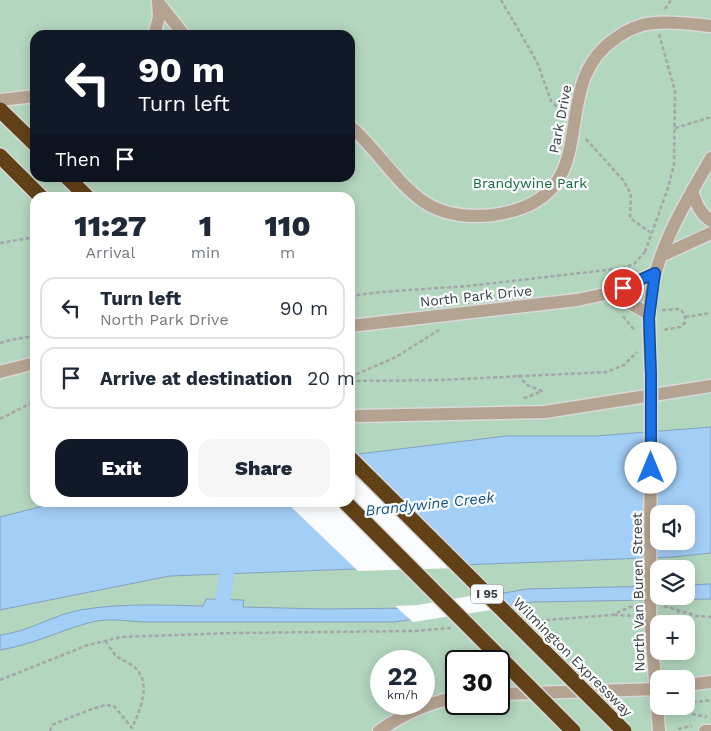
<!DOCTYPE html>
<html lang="en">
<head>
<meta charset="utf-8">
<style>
  :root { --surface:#fff; --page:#f6f6f7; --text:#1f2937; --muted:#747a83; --line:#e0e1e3; --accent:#111827 }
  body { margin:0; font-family:"Work Sans",sans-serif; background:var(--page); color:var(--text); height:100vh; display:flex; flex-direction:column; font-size:19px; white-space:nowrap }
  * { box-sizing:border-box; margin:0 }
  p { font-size:16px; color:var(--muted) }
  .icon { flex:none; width:28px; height:28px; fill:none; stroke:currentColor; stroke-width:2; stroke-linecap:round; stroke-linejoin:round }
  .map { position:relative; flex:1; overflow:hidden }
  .panel { position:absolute; left:30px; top:192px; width:325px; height:315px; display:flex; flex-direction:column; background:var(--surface); border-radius:15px; box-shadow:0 2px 12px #0003 }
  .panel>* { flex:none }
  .banner { position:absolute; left:30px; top:30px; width:325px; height:152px; border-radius:15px; box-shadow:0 2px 12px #0003; background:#111827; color:#fff; overflow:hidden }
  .fabs { position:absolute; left:650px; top:505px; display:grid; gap:10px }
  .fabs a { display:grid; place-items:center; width:45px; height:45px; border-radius:10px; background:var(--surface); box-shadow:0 2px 12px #0003; font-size:25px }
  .speed { position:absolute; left:370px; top:650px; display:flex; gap:10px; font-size:25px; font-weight:700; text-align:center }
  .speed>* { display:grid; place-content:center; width:65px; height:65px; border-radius:50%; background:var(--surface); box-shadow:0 2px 12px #0003; line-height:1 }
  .speed small { font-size:12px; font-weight:400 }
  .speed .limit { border:2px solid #111; border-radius:8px; background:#fff; color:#111 }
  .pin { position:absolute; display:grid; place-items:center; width:42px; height:42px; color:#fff; margin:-21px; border:2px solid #fff; border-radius:50%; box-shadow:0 1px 5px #0007 }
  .me { position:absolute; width:55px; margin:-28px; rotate:0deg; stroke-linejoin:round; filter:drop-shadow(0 0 4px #0008) }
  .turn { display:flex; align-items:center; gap:18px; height:105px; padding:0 25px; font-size:22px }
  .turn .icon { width:65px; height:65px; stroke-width:2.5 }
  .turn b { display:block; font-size:35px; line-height:42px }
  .then { display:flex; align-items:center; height:48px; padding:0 25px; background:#0003; gap:10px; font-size:19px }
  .eta { display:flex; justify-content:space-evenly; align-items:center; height:85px; text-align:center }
  .eta b { font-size:30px; font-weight:800; line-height:35px }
  .primary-button { display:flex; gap:10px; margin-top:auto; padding:10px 25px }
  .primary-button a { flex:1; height:58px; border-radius:15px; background:var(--accent); color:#fff; font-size:20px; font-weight:800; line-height:58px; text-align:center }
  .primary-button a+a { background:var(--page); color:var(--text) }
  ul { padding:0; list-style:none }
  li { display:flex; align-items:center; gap:15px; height:62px; margin:0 10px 8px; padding:0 15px; border:2px solid var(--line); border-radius:15px }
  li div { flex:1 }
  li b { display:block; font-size:19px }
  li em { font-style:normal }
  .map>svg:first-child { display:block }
  .green { fill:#b3d6be; fill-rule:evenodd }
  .water { fill:#a3cef6; stroke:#84a2bf; fill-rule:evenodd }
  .pier { fill:#fafcfd }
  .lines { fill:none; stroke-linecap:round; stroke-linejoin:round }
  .canal { stroke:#a3cef6; stroke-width:15 }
  .minor-casing { stroke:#d7d9db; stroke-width:15 }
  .highway-casing { stroke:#d7d9db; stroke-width:18 }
  .path { stroke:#a5a7a9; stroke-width:2.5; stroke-dasharray:4 2.5; stroke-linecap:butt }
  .minor { stroke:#b5a391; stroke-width:12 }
  .highway { stroke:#634118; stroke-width:15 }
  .minor-bridge-casing { stroke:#d7d9db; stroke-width:15; stroke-linecap:butt }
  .highway-bridge-casing { stroke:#d7d9db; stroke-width:18; stroke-linecap:butt }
  .minor-bridge { stroke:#b5a391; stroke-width:12 }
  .highway-bridge { stroke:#634118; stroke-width:15 }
  .route-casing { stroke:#114b97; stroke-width:12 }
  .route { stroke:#1a73e8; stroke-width:9 }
  .labels { text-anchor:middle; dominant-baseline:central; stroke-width:4.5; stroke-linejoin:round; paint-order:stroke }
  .shield { fill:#fafcfd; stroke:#747678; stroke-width:1 }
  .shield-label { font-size:12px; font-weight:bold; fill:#3a3c3f }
  .street-label { font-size:14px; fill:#3a3c3f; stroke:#fafcfd }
  .park-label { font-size:14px; fill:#14683f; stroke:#fafcfd }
  .water-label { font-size:15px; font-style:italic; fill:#125385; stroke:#fafcfd }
</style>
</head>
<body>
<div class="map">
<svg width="711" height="731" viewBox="0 0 711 731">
  <rect width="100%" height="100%" fill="#fafcfd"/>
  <g class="green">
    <path d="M0 0H711V427L596 436H506L350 455V198H35V502L59 503 0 517ZM35 35H350V178H35Z"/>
    <path d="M711 553V731H0V610L170 576 673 557ZM659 569H686V596H659ZM659 624H686V651H659ZM381 661H424V704H381ZM456 661H499V704H456ZM659 679H686V706H659Z"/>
  </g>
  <g class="water">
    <path d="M711 427V553L673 557 170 576 0 610V517L59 502H350V455L506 436H596ZM659 514H686V541H659Z"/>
    <path d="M711 584V599L533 602 394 622H143C126 621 108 618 92 622 61 630 32 645 0 650V635C28 632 53 615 80 610 120 603 163 605 203 606L206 599 244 600 243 607 323 609 418 608 527 589 659 586V596H686V585Z"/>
  </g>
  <g class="pier">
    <path d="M350 457 460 568 358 571 287 503 350 502Z"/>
    <path d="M488 593 504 608 413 622 395 606 418 605Z"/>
  </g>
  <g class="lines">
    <path class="canal" d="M221 612 230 554"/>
    <g class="minor-casing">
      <g id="minor">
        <path d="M158 2 184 35"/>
        <path d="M154 35 159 17 158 1"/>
        <path d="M0 100 35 96"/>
        <path d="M350 126C376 148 396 183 424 202 443 215 470 218 493 215 614 198 541 88 616 38 627 30 640 24 654 23 673 21 692 24 711 26"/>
        <path d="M692 191C696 204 700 213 711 221"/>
        <path d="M661 256 711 233"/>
        <path d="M605 294 622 299 649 314"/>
        <path d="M350 326 577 300 605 294 655 273"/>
        <path d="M0 372 35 363"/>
        <path d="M651 375C650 348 647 321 651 295 658 246 687 200 711 158"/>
        <path d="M358 416 545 412 711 386"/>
        <path d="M650 616 659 731"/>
        <path d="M686 685 711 682"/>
        <path d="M499 694 659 689"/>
        <path d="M379 731C405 713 426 704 456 697"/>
        <path d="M705 731H711"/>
      </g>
    </g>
    <g class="highway-casing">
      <g id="highway">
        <path d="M0 110 35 144"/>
        <path d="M0 156 42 198"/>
      </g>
    </g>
    <g class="path">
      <path d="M501 0 537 62 551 101 562 112"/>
      <path d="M665 9 671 0"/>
      <path d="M675 128 711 117"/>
      <path d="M586 139 623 180 631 194 630 218 650 232"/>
      <path d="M0 243 35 237"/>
      <path d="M645 252 668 188 674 164 675 91 659 34"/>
      <path d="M350 296 381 292 468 286 623 268 634 264 645 252 648 253"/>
      <path d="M662 310 680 309C685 313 685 317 685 323L680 327 663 330"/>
      <path d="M623 316 635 331"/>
      <path d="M685 317 711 313"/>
      <path d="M0 343 15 339 35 336"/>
      <path d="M518 375 527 385 542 391 522 399"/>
      <path d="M350 377 396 357 439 330"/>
      <path d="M350 381 441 380 607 372 624 365 637 352"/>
      <path d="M0 419 35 401"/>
      <path d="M664 606 697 616 711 617"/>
      <path d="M614 615 636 616"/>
      <path d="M662 616 677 617 678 611"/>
      <path d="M533 621 612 615 630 607H638"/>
      <path d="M0 680 88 645 121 637 232 633 414 631 451 628"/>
      <path d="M686 703 711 700"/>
      <path d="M676 706 678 711 707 717"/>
      <path d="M678 729 692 726"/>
      <path d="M50 731 52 725 59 722 92 709 105 705 114 706 132 728C140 710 153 681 133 666 128 662 121 660 116 656 112 651 108 645 105 640"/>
    </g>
    <use href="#minor" class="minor"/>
    <use href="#highway" class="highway"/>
    <g class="minor-bridge-casing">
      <path id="minor-bridge" d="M650 616 651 375"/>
    </g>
    <g class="highway-bridge-casing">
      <g id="highway-bridge">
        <path d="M68 178 88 198"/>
        <path d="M350 458 624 731"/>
        <path d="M345 502 573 731"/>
      </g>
    </g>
    <use href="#minor-bridge" class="minor-bridge"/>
    <use href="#highway-bridge" class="highway-bridge"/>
  </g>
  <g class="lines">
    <g class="route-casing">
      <path id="route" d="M623 288 655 273 649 318 651 375V468"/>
    </g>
    <use href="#route" class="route"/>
  </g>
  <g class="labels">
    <rect class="shield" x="471" y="584.5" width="32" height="19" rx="4"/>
    <g class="shield-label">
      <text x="487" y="594">I 95</text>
    </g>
    <g class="street-label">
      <text transform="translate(560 119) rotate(-79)">Park Drive</text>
      <text transform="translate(476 296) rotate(-6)">North Park Drive</text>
      <text transform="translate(638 592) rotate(-91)">North Van Buren Street</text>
      <text transform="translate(573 657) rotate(45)">Wilmington Expressway</text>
    </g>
    <g class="park-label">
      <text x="530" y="183">Brandywine Park</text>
    </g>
    <g class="water-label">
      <text transform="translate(430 504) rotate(-6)">Brandywine Creek</text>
    </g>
  </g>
</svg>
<div class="fabs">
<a><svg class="icon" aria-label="sound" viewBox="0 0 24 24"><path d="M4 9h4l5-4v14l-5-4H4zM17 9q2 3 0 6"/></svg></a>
<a><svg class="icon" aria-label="layers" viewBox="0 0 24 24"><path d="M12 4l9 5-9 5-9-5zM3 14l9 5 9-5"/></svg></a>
<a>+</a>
<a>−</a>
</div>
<div class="speed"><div>22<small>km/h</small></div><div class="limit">30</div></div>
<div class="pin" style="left:623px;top:288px;background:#d93025"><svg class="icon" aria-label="arrive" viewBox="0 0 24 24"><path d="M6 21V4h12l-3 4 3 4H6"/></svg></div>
<svg class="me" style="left:651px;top:468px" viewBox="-20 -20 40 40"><circle r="19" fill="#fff"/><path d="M0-13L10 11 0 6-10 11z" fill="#1a73e8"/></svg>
<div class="banner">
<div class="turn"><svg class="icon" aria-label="left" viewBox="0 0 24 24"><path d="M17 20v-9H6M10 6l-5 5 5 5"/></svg><div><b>90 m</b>Turn left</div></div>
<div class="then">Then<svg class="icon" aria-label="arrive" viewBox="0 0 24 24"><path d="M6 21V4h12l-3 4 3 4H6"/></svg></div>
</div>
<section class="panel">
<div class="eta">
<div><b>11:27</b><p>Arrival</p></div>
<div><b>1</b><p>min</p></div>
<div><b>110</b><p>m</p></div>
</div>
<ul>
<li><svg class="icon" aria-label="left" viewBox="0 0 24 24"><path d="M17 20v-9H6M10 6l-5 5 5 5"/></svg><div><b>Turn left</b><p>North Park Drive</p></div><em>90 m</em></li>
<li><svg class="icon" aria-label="arrive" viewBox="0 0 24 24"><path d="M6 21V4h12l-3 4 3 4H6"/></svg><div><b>Arrive at destination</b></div><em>20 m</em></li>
</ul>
<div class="primary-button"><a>Exit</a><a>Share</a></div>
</section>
</div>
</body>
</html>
